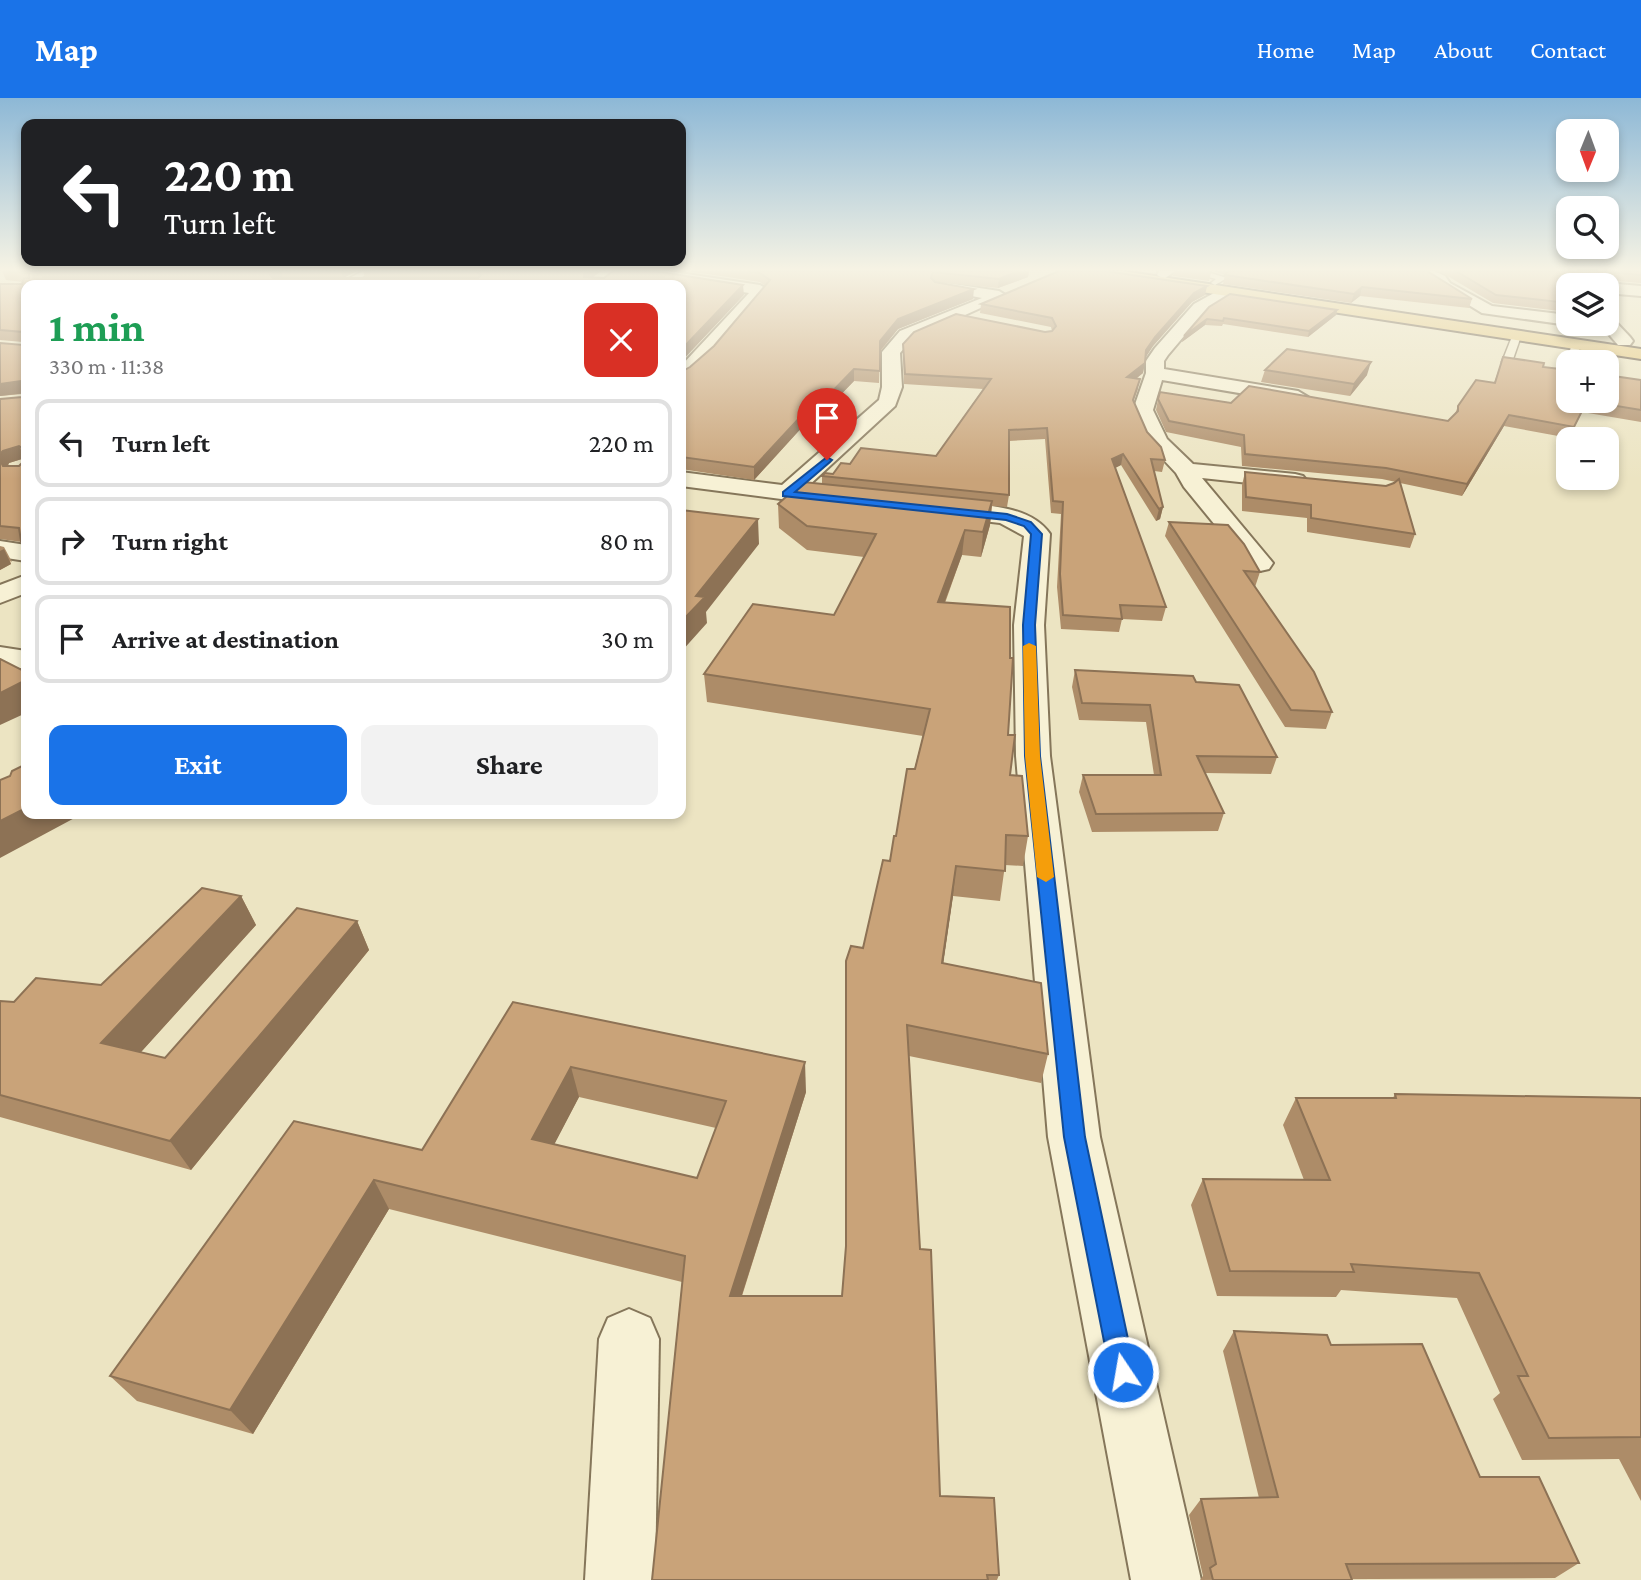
<!DOCTYPE html>
<html lang="en">
<head>
<meta charset="utf-8">
<style>
  :root { --surface:#fff; --page:#f2f2f2; --text:#202124; --muted:#757577; --line:#e0e0e0; --accent:#1a73e8 }
  body { margin:0; font-family:"Crimson Pro",serif; background:var(--page); color:var(--text); height:100vh; display:flex; flex-direction:column; font-size:26px; white-space:nowrap }
  * { box-sizing:border-box; margin:0 }
  p { font-size:23px; color:var(--muted) }
  .icon { flex:none; width:38px; height:38px; fill:none; stroke:currentColor; stroke-width:2; stroke-linecap:round; stroke-linejoin:round }
  .map { position:relative; flex:1; overflow:hidden }
  .side { position:absolute; left:21px; top:182px; width:665px; height:539px; display:flex; flex-direction:column; background:var(--surface); border-radius:14px; box-shadow:0 4px 10px #0003 }
  .side>* { flex:none }
  .guide { position:absolute; left:21px; top:21px; width:665px; height:147px; border-radius:14px; box-shadow:0 4px 10px #0003; background:#202124; color:#fff; overflow:hidden }
  .needle { width:46px; rotate:181deg }
  .fabs { position:absolute; left:1556px; top:21px; display:grid; gap:14px }
  .fabs a { display:grid; place-items:center; width:63px; height:63px; border-radius:14px; background:var(--surface); box-shadow:0 4px 10px #0003; font-size:35px }
  .pin { position:absolute; display:grid; place-items:center; width:60px; height:60px; color:#fff; margin:-72px -30px; border-radius:50% 50% 50% 0; rotate:-45deg; box-shadow:0 0 7px #0007 }
  .pin .icon { rotate:45deg }
  .me { position:absolute; width:77px; margin:-38px; rotate:348deg; stroke-linejoin:round; filter:drop-shadow(0 0 5px #0008) }
  .turn { display:flex; align-items:center; gap:24px; height:147px; padding:0 28px; font-size:32px }
  .turn .icon { width:91px; height:91px; stroke-width:2.5 }
  .turn b { display:block; font-size:49px; line-height:60px }
  .round { display:grid; place-items:center; flex:none; width:74px; height:74px; border-radius:14px; background:var(--page) }
  .headline { display:flex; align-items:center; justify-content:space-between; height:119px; padding:0 28px }
  h1 { font-size:42px; font-weight:700; line-height:52px; color:#1e9e55 }
  .action { display:flex; gap:14px; margin-top:auto; padding:14px 28px }
  .action a { flex:1; height:80px; border-radius:14px; background:var(--accent); color:#fff; font-size:28px; font-weight:700; line-height:80px; text-align:center }
  .action a+a { background:var(--page); color:var(--text) }
  ul { padding:0; list-style:none }
  li { display:flex; align-items:center; gap:21px; height:88px; margin:0 14px 10px; padding:0 14px; border:4px solid var(--line); border-radius:14px }
  li div { flex:1 }
  li b { display:block; font-size:26px }
  li em { font-style:normal }
  header { display:flex; align-items:center; gap:42px; box-sizing:border-box; height:98px; padding:0 35px; background:var(--accent); color:#fff }
  header strong { font-size:33px }
  nav { display:flex; gap:38px; margin-inline-start:auto; font-size:24px }
  .map>svg:first-child { display:block }
  .lines { fill:none; stroke-linecap:round; stroke-linejoin:round }
  .service-casing { stroke:#85765a; stroke-width:3 }
  .minor-casing { stroke:#85765a; stroke-width:4 }
  .trunk-casing { stroke:#53432e; stroke-width:4 }
  .service { fill:#f7f1d5; fill-rule:evenodd }
  .minor { fill:#f7f1d5; fill-rule:evenodd }
  .trunk { fill:#e4c678; fill-rule:evenodd }
  .wall { fill:#ad8c68; fill-rule:evenodd }
  .shaded-wall { fill:#8d7255 }
  .building { fill:#c9a379; stroke:#8d7255; stroke-width:2; fill-rule:evenodd }
  .route { fill:#1a73e8; stroke:#114b97; stroke-width:2 }
  .slow { fill:#f59e0b }
</style>
</head>
<body>
<header>
<strong>Map</strong>
<nav><a>Home</a><a>Map</a><a>About</a><a>Contact</a></nav>
</header>
<div class="map">
<svg width="1641" height="1482" viewBox="0 0 1641 1482">
  <rect width="100%" height="100%" fill="#ece4c2"/>
  <g class="lines">
    <g class="service-casing">
      <g id="service">
        <path d="M363 173H374L346 187H336Z"/>
        <path d="M1187 173H1204L1227 180 1215 187 1211 185 1216 181Z"/>
        <path d="M1513 236 1521 238 1512 264 1507 267 1502 264Z"/>
        <path d="M1572 245 1580 247 1578 260 1581 264H1571L1568 260Z"/>
      </g>
    </g>
    <g class="minor-casing">
      <g id="minor">
        <path d="M629 173H667L760 187 768 192C754 210 700 278 681 283V268L749 195 636 177Z"/>
        <path d="M1159 173H1175L1164 181 1157 177Z"/>
        <path d="M1413 173H1434L1445 178 1450 185 1492 208 1568 217V226H1573L1568 227 1482 215Z"/>
        <path d="M940 184 999 193 1007 198 912 241 900 255 902 289 895 308 806 390 851 397 854 402 851 407 842 409 681 388V374L782 387 879 302 882 289V254L900 233 982 200 935 191 933 188 935 185Z"/>
        <path d="M1606 185 1641 188V198L1606 195V187H1600Z"/>
        <path d="M1225 189 1230 191 1233 194 1230 197 1206 212 1168 257 1164 263V271L1298 293 1308 299 1298 305 1162 282 1153 312 1167 341 1193 366 1295 376 1303 378 1307 383 1303 388 1295 390 1202 380 1273 465 1269 471 1260 473 1251 471 1184 389 1176 375 1147 344 1133 312 1146 275V263L1155 250 1194 206Z"/>
        <path d="M1606 218 1612 220 1630 239 1633 243 1630 247H1618L1600 226H1606Z"/>
        <path d="M940 405C974 407 1028 404 1050 436L1044 527 1050 658 1100 1039 1201 1482H1131L1048 1039 1016 658 1014 527 1024 438 1000 425 931 417 928 412 931 407Z"/>
        <path d="M0 443 26 447V463L0 459Z"/>
        <path d="M26 477V495L0 505V487Z"/>
        <path d="M0 549 26 553V571L0 567Z"/>
        <path d="M629 1211 650 1220 659 1241 655 1482H585L599 1241 608 1220Z"/>
      </g>
    </g>
    <g class="trunk-casing">
      <path id="trunk" d="M1083 173H1122L1641 251V261L1090 177Z"/>
    </g>
    <use href="#service" class="service"/>
    <use href="#minor" class="minor"/>
    <use href="#trunk" class="trunk"/>
  </g>
  <g class="wall">
    <path d="M2 173H357L343 180H365L363 173H601L593 179 744 197 26 187V453L22 444 0 441V301L22 299V296L0 298V245L23 247V244L0 242V186H22L23 184 6 182ZM22 361V365L19 368H8L9 365Z"/>
    <path d="M687 173H1029L1028 179 998 190 935 184 973 201 898 231 880 254 879 285 854 283 822 316 815 315 754 382 681 371V373V274L690 269 714 248 765 188 760 184Z"/>
    <path d="M1174 173H1207L1211 175 1209 183 1173 178Z"/>
    <path d="M1213 173H1427L1472 201 1469 210 1360 198 1351 205 1223 186 1225 177Z"/>
    <path d="M1439 173H1641V185L1606 182 1607 184 1606 187H1568V214L1493 205Z"/>
    <path d="M1205 197 1192 204 1153 248 1145 259 1143 275 1137 280 1138 291 1133 304 1147 334 1165 362 1162 374 1154 373 1163 409 1160 421 1156 423 1121 367 1115 370 1166 509 1162 523 1122 521 1119 534 1061 531 1057 489 1061 416 1051 415 1045 341 1009 343V397L1007 409 992 408 990 427 981 459 962 457 945 505 1008 637 1010 677 1028 738 1023 768 1005 767 1000 803 953 798 943 865 1048 956 1041 985 909 958 920 1151 940 1398 999 1477 997 1482H652L682 1184 389 1111 253 1336 137 1303 110 1278 294 1023 422 1052 513 904 806 994 742 1198H842L845 1161 846 863 863 850 890 763 923 638 707 604 704 576 834 517 864 459 807 452 779 430 778 406 822 386V378L833 376 850 366 936 358 983 291 904 286 903 246 1052 233 1051 229 980 215 981 206ZM579 999 716 1030 697 1080 554 1046Z"/>
    <path d="M1209 209 1337 212 1336 217 1308 239 1223 226 1222 228 1205 227 1182 244 1184 238Z"/>
    <path d="M1503 259 1543 269 1641 282V324L1582 314 1569 340 1504 328 1462 398 1400 385 1415 436 1410 450 1307 434V420L1242 413V387L1245 374 1386 388 1396 384 1382 381 1242 368 1241 349 1166 334 1156 312 1158 301 1231 305 1448 323 1455 316 1458 308 1494 285Z"/>
    <path d="M1265 272 1367 277 1350 298 1261 284Z"/>
    <path d="M1169 424 1260 474 1255 489 1332 614 1326 631 1285 629 1165 438Z"/>
    <path d="M0 448 4 449 12 464 10 463 11 466 0 472Z"/>
    <path d="M1075 572 1196 584 1277 659 1271 676 1205 675 1224 715 1218 733 1092 734 1079 694 1083 677H1154L1146 624 1079 622 1072 589Z"/>
    <path d="M241 798 256 827 141 954 165 960 357 823 369 852 191 1072 0 1019V903L14 904 101 887Z"/>
    <path d="M1395 996 1641 1000V1403L1619 1361 1522 1362 1493 1301 1500 1295 1457 1200 1341 1192 1336 1199 1217 1198 1191 1107 1203 1081 1304 1082 1283 1027 1296 1000H1393Z"/>
    <path d="M1234 1233 1331 1247 1480 1379 1579 1465 1555 1480 1200 1482 1203 1478 1189 1417 1201 1401 1259 1400 1223 1253Z"/>
  </g>
  <g class="shaded-wall">
    <path d="M276 173H281L283 180 273 187 270 177Z"/>
    <path d="M341 173H357L343 180Z"/>
    <path d="M587 173H601L585 185 584 179V176Z"/>
    <path d="M1019 173H1029L1028 179 998 190 999 181Z"/>
    <path d="M1610 174 1606 182 1601 177Z"/>
    <path d="M743 187 744 197 681 264V252Z"/>
    <path d="M1207 188 1205 197 1192 204 1153 248 1144 262 1146 252 1155 239 1194 195Z"/>
    <path d="M1362 189 1360 198 1351 205 1354 196Z"/>
    <path d="M974 191 973 201 898 231 879 254 880 243 898 221Z"/>
    <path d="M1337 212 1336 217 1308 239 1309 233Z"/>
    <path d="M1207 221 1205 227 1182 244 1184 238Z"/>
    <path d="M1371 264 1367 277 1350 298 1354 286Z"/>
    <path d="M1145 265 1143 275 1125 289 1127 279Z"/>
    <path d="M854 271V283L822 316V304Z"/>
    <path d="M22 283 26 295 0 298V286Z"/>
    <path d="M815 303V315L754 382V369Z"/>
    <path d="M1509 317 1504 328 1462 398 1467 386Z"/>
    <path d="M19 348 25 360 9 365 5 372 0 363V356L3 353Z"/>
    <path d="M1123 356 1121 367 1109 373 1112 361Z"/>
    <path d="M992 403 990 427 981 459 983 434Z"/>
    <path d="M1163 409 1160 421 1156 423 1159 411Z"/>
    <path d="M758 421 759 446 706 514 707 525 681 554V524L696 498Z"/>
    <path d="M965 432 962 457 935 530 938 504Z"/>
    <path d="M26 440V453L21 443Z"/>
    <path d="M4 451 11 466 0 472V453Z"/>
    <path d="M26 582V615L0 627V595Z"/>
    <path d="M26 710V716H82L0 760V723Z"/>
    <path d="M956 768 953 798 939 895 942 865Z"/>
    <path d="M241 798 256 827 122 975 101 945Z"/>
    <path d="M357 823 369 852 191 1072 170 1043Z"/>
    <path d="M805 964 806 994 733 1225 730 1198Z"/>
    <path d="M571 969 579 999 542 1070 532 1041Z"/>
    <path d="M374 1082 389 1111 253 1336 230 1312Z"/>
  </g>
  <g class="building">
    <path d="M6 173H276L270 177 273 180H478L481 177 475 173H587L584 176V179L604 180 613 173H654L743 187 681 252V187H26V440L21 443 19 430 0 428V362L3 368H19L22 365V350L19 348 3 353 0 356V301L22 299V283L0 286V245L23 247V234L0 232V186H22L24 180H29V175Z"/>
    <path d="M749 173H1019L999 181 933 174 931 180 935 184 974 191 898 221 880 243V273L854 271 822 304 815 303 754 369 681 359V274L690 269 714 248 770 182 760 175Z"/>
    <path d="M1059 173H1105L1207 188 1194 195 1155 239 1146 252 1145 265 1127 279 1140 281 1133 302 1147 334 1161 349 1165 362 1151 361 1163 409 1159 411 1123 356 1112 361 1166 509 1120 507 1122 521 1063 517 1060 476 1063 404 1053 403 1047 330 1009 332V397L822 378 825 375 833 376 841 365 850 366 861 350 936 358 991 281 905 276 903 246 914 234 956 216 1045 234 1052 233 1056 228 1052 220 981 206Z"/>
    <path d="M1228 173H1427L1472 201 1362 189 1354 196 1225 177Z"/>
    <path d="M1456 173H1641V177L1610 174 1601 177 1607 184H1582L1584 187H1568V205L1496 197Z"/>
    <path d="M1230 196 1337 212 1309 233 1224 220 1223 223 1207 221 1184 238 1209 209Z"/>
    <path d="M1287 251 1371 264 1354 286 1265 272Z"/>
    <path d="M1503 259 1544 265 1543 269 1568 272V303H1606V277L1641 282V312L1587 303 1574 329 1509 317 1467 386 1386 370 1245 356 1244 337 1169 323 1158 301 1160 294 1231 305 1249 288 1448 323 1458 313V308L1476 282 1495 285Z"/>
    <path d="M1245 374 1386 388 1394 385 1399 381 1415 436 1311 420V407L1246 399Z"/>
    <path d="M803 384 992 403 983 434 965 432 938 504 1010 509V560H1013L1008 637H1015L1010 677 1022 678 1028 738 1006 737 1005 773 956 768 942 865 1041 885 1048 956 907 927 920 1151 931 1152 940 1398 994 1400 999 1477H987L988 1482H652L685 1158 374 1082 230 1312 110 1278 294 1023 422 1052 513 904 805 964 730 1198H842L846 1148V863L851 848 863 850 883 762 890 763 894 738H896L907 671H915L930 611 704 576 753 506 834 517 876 436 807 428 778 406ZM571 969 726 1003 697 1080 532 1041Z"/>
    <path d="M681 412 758 421 696 498 705 499 681 524Z"/>
    <path d="M1169 424 1228 427 1244 446 1260 474 1244 473 1314 574 1332 614 1291 612Z"/>
    <path d="M0 561 26 574V582L0 595Z"/>
    <path d="M1075 572 1193 578 1196 584 1239 587 1277 659 1197 658 1224 715 1096 716 1083 677H1161L1150 607 1082 605Z"/>
    <path d="M26 666V710L0 723V682L10 678 12 673Z"/>
    <path d="M202 790 241 798 101 945 165 960 297 810 357 823 170 1043 0 997V903L14 904 36 880 101 887Z"/>
    <path d="M1395 996 1641 1000V1339L1549 1340 1518 1278H1528L1479 1175 1351 1166 1354 1174 1230 1173 1203 1081 1330 1082 1296 1000H1396Z"/>
    <path d="M1234 1233 1327 1237 1331 1247 1422 1246 1480 1379H1539L1579 1465 1346 1466 1352 1482H1213L1210 1470 1216 1466 1201 1401 1278 1399Z"/>
  </g>
  <linearGradient id="sky" x2="0" y2="1"><stop stop-color="#8db8d6"/><stop offset="0.45" stop-color="#f6f3e4"/><stop offset="1" stop-color="#f6f3e4" stop-opacity="0"/></linearGradient>
  <rect width="1641" height="381" fill="url(#sky)"/>
  <path class="route" d="M827 359 832 362 830 364 795 394 1007 416 1031 424 1042 436 1035 527 1040 658 1085 1039 1135 1274 1132 1283 1123 1286 1114 1283 1110 1274 1064 1039 1025 658 1023 527 1031 436 1024 428 1006 422 783 398V394Z"/>
  <path class="slow" d="M1029 545 1036 548 1040 658 1054 779 1046 784 1037 779 1025 658 1023 548Z"/>
</svg>
<div class="fabs">
<a><svg class="needle" viewBox="-14 -14 28 28"><path d="M0-13l5 13h-10z" fill="#e53935"/><path d="M0 13l5-13h-10z" fill="#757577"/></svg></a>
<a><svg class="icon" aria-label="search" viewBox="0 0 24 24"><circle cx="10" cy="10" r="6"/><path d="M15 15l6 6"/></svg></a>
<a><svg class="icon" aria-label="layers" viewBox="0 0 24 24"><path d="M12 4l9 5-9 5-9-5zM3 14l9 5 9-5"/></svg></a>
<a>+</a>
<a>−</a>
</div>
<div class="pin" style="left:827px;top:362px;background:#d93025"><svg class="icon" aria-label="arrive" viewBox="0 0 24 24"><path d="M6 21V4h12l-3 4 3 4H6"/></svg></div>
<svg class="me" style="left:1123px;top:1274px" viewBox="-20 -20 40 40"><circle r="17" fill="#1a73e8" stroke="#fff" stroke-width="3"/><path d="M0-11L8 9 0 5-8 9z" fill="#fff"/></svg>
<div class="guide">
<div class="turn"><svg class="icon" aria-label="left" viewBox="0 0 24 24"><path d="M17 20v-9H6M10 6l-5 5 5 5"/></svg><div><b>220 m</b>Turn left</div></div>
</div>
<section class="side">
<div class="headline"><div><h1>1 min</h1><p>330 m · 11:38</p></div><a class="round" style="background:#d93025;color:#fff"><svg class="icon" aria-label="close" viewBox="0 0 24 24"><path d="M6 6l12 12M18 6L6 18"/></svg></a></div>
<ul>
<li><svg class="icon" aria-label="left" viewBox="0 0 24 24"><path d="M17 20v-9H6M10 6l-5 5 5 5"/></svg><div><b>Turn left</b></div><em>220 m</em></li>
<li><svg class="icon" aria-label="right" viewBox="0 0 24 24"><path d="M7 20v-9h11M14 6l5 5-5 5"/></svg><div><b>Turn right</b></div><em>80 m</em></li>
<li><svg class="icon" aria-label="arrive" viewBox="0 0 24 24"><path d="M6 21V4h12l-3 4 3 4H6"/></svg><div><b>Arrive at destination</b></div><em>30 m</em></li>
</ul>
<div class="action"><a>Exit</a><a>Share</a></div>
</section>
</div>
</body>
</html>
